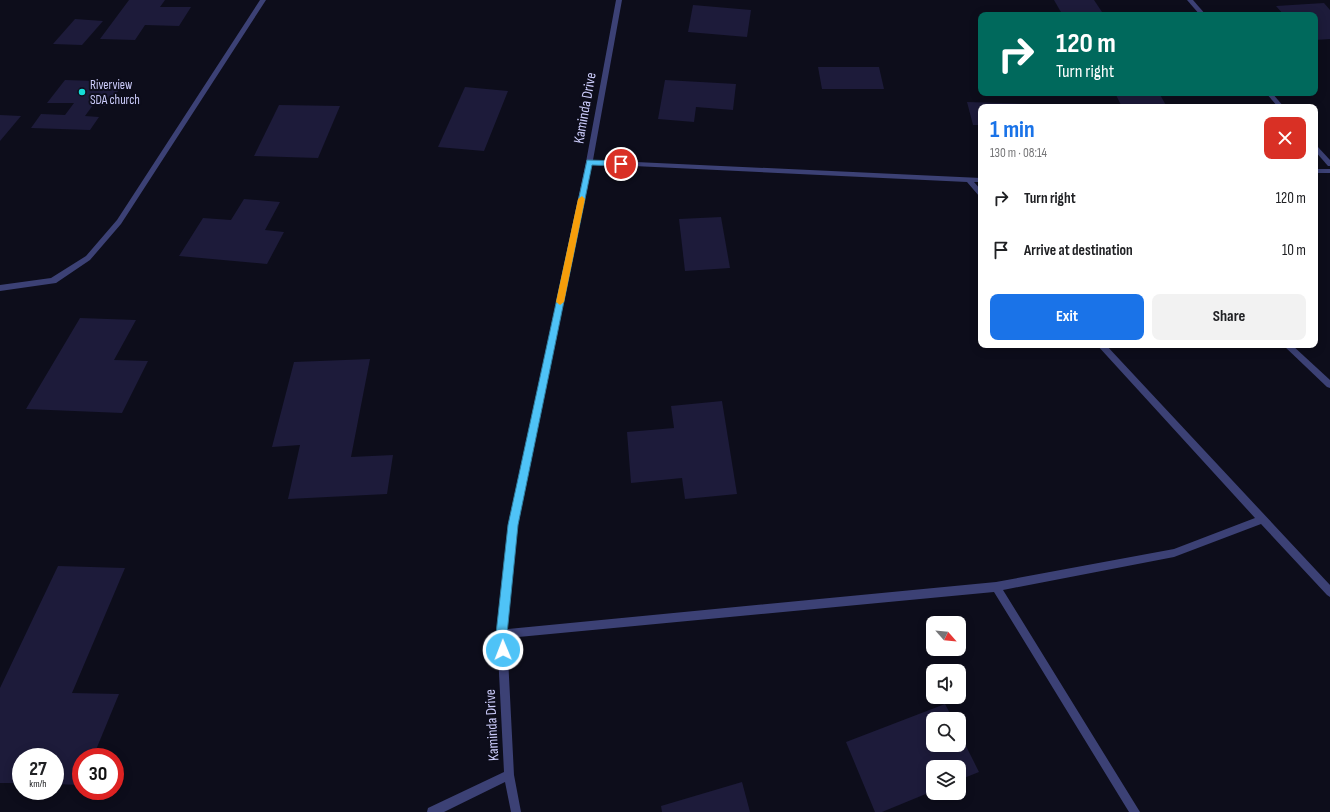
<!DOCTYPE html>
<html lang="en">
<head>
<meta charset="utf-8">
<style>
  :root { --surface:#fff; --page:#f2f2f2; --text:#202124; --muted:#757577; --accent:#1a73e8 }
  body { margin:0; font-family:"Sofia Sans Condensed",sans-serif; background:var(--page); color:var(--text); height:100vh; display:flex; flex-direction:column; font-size:15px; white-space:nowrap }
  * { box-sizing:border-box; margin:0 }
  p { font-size:13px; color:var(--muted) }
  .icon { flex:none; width:22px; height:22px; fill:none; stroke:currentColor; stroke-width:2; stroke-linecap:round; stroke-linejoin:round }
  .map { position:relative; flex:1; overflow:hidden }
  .drawer { position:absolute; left:978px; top:104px; width:340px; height:244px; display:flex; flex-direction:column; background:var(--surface); border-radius:8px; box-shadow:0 2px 10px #0003 }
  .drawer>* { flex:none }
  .guide { position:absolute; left:978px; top:12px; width:340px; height:84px; border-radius:8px; box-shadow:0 2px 10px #0003; background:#00695c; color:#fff; overflow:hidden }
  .needle { width:26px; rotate:117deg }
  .tools { position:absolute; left:926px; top:616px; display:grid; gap:8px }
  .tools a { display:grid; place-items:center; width:40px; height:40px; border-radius:8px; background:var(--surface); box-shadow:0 2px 10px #0003; font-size:20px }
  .speed { position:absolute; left:12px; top:748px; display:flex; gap:8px; font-size:20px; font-weight:700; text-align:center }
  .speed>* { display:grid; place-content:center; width:52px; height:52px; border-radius:50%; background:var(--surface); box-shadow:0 2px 10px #0003; line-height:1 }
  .speed small { font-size:10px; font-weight:400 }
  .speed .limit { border:6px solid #d22; background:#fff; color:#111 }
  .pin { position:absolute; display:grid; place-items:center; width:34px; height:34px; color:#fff; margin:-17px; border:2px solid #fff; border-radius:50%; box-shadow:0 1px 4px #0007 }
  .me { position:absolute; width:44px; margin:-22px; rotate:359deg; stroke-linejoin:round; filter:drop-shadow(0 0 3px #0008) }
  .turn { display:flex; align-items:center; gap:14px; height:84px; padding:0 12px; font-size:18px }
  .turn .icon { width:52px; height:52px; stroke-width:2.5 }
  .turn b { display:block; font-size:28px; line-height:34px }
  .round { display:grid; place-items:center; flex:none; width:42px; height:42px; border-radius:8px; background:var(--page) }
  .overview { display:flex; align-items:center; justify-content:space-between; height:68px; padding:0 12px }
  h1 { font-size:24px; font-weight:700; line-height:30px; color:var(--accent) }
  .button { display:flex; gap:8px; margin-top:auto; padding:8px 12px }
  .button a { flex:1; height:46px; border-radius:8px; background:var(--accent); color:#fff; font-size:16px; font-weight:700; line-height:46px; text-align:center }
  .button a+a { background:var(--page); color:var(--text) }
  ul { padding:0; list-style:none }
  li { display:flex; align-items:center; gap:12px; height:52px; padding:0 12px }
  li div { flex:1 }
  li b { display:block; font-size:15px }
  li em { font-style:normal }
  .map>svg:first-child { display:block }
  .building { fill:#1d1b3a }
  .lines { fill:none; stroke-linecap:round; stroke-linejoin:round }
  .lane { fill:#3c4175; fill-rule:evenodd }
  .street { fill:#3c4175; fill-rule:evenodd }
  .route { fill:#4fc3f7; stroke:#337fa1 }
  .slow { fill:#f59e0b }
  .poi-dot { fill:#15dcd7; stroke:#0d0d1b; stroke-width:1.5 }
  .labels { text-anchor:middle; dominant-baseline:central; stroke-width:4; stroke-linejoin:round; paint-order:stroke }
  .far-poi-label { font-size:13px; fill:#cbcbfa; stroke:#0d0d1b; text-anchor:start }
  .street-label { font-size:15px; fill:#cbcbfa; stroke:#0d0d1b }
</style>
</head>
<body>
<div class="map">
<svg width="1330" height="812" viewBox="0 0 1330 812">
  <rect width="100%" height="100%" fill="#0d0d1b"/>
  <g class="building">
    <path d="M129 0H165L160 7H191L179 26 145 25 135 40 100 39Z"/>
    <path d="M1054 0H1094L1102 12 1062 14Z"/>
    <path d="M1324 3 1330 10V39L1315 40V15H1284L1276 6Z"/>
    <path d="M693 5 751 10 747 37 688 32Z"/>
    <path d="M75 19 103 21 82 45 53 44Z"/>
    <path d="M818 67H879L884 89H822Z"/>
    <path d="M65 80 124 82 108 106 93 105 85 116 99 117 90 130 31 128 41 114 65 115 74 103H47Z"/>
    <path d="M665 80 736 84 733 110 696 107 694 122 658 119Z"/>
    <path d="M465 87 508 91 484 151 438 147Z"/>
    <path d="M1115 93H1159L1167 107H1122Z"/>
    <path d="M967 102 1031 104 1032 107H981V125H973Z"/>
    <path d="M279 105 340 106 318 158 254 156Z"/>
    <path d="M0 115 21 116 0 141Z"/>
    <path d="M244 199 280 202 265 230 284 232 267 264 179 256 203 218 231 220Z"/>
    <path d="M721 217 730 268 685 271 679 219Z"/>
    <path d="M80 318 136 320 114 360 148 361 122 413 26 409Z"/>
    <path d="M370 359 351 457 393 455 387 494 288 499 300 445 272 447 294 362Z"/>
    <path d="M722 401 737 494 685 499 682 478 631 483 627 432 674 428 671 406Z"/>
    <path d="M58 566 125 568 72 693 119 694 93 757H81V785L55 784V757H21V783H0V688Z"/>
    <path d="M945 704 953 719H933V745H959V732L979 772 959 780V767H933V791L882 812H875L846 742Z"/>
    <path d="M742 782 750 812H662L661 806Z"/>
  </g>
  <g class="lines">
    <path class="lane" d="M1283 345H1292L1330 380V388L1327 387Z"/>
    <g class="street">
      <path d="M260 0H266L121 224 90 260 56 283 0 291V285L51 278 86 256 117 220Z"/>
      <path d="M616 0H622L593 160 981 178V182H974L981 190V196H979L967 182 592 164 517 525 507 629 996 582 1174 549 1255 518 1097 345H1106L1330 585V597L1327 595 1261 524 1174 557 1003 590 1140 812H1129L994 592 507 638 514 775 521 812H511L505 782 444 812H427L428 808 504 772 497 634 509 525 586 162Z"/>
      <path d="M1187 0H1193L1206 15H1200Z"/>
      <path d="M1266 93H1272L1284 107H1278Z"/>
      <path d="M1315 145 1317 146 1330 160V166H1328L1315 151Z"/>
      <rect x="1315" y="169" width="15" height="4"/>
    </g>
  </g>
  <path class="route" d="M587 160 621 161 625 164 621 166 592 165 518 525 507 634 508 650 506 653 503 655 499 653 496 634 508 525Z"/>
  <path class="slow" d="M582 196 585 199 564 302 560 305 556 302 578 199Z"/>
  <circle class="poi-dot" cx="82" cy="92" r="4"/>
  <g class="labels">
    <g class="far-poi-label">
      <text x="90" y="85">Riverview<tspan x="90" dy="15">SDA church</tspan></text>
    </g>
    <g class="street-label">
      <text transform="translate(585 108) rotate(-80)">Kaminda Drive</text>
      <text transform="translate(492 725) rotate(-93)">Kaminda Drive</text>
    </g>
  </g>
</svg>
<div class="tools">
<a><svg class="needle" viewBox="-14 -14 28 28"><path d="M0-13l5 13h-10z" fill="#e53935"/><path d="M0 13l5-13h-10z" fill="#757577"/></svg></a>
<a><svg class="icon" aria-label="sound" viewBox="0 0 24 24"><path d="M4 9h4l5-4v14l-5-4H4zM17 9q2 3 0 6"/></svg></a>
<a><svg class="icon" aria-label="search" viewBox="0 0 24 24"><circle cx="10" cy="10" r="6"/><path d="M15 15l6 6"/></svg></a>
<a><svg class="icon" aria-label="layers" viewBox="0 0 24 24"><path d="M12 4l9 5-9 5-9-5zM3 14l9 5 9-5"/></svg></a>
</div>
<div class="speed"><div>27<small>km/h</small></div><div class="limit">30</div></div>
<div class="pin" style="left:621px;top:164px;background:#d93025"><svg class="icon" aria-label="arrive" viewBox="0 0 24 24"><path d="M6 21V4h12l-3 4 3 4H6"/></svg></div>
<svg class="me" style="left:503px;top:650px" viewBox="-20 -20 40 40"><circle r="17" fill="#4fc3f7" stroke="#fff" stroke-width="3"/><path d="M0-11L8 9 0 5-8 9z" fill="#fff"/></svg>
<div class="guide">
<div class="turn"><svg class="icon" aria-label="right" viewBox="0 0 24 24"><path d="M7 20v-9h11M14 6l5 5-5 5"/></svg><div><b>120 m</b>Turn right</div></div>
</div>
<section class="drawer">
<div class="overview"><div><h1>1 min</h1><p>130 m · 08:14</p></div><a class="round" style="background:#d93025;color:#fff"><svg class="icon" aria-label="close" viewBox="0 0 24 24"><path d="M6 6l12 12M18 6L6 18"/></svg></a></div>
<ul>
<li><svg class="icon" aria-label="right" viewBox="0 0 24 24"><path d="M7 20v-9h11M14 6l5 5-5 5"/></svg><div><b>Turn right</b></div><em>120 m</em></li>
<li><svg class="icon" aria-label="arrive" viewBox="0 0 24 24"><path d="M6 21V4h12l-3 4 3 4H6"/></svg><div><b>Arrive at destination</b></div><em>10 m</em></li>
</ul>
<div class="button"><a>Exit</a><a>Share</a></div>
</section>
</div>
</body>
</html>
